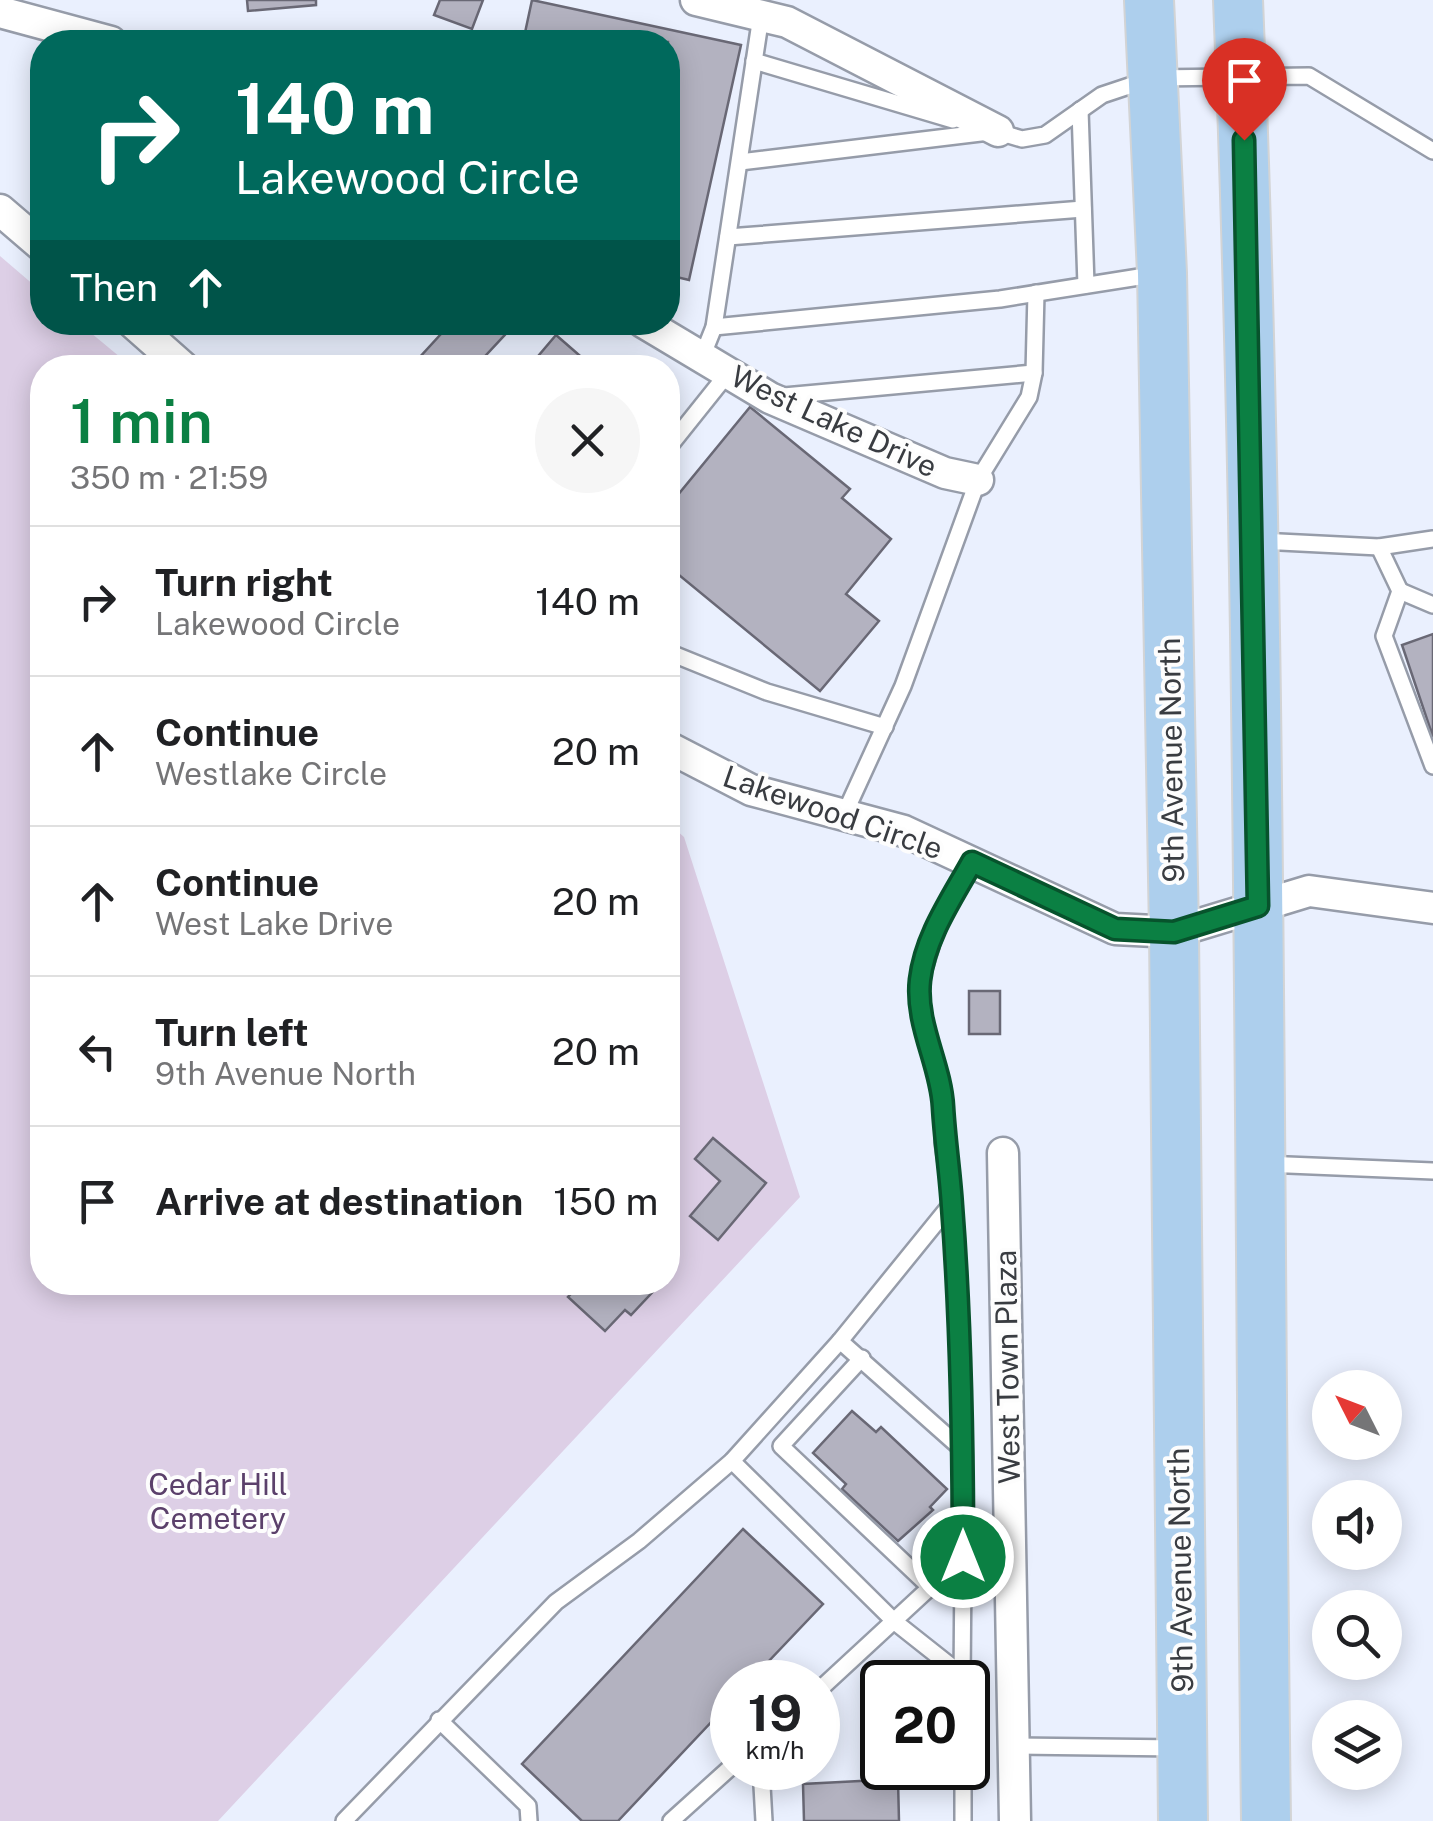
<!DOCTYPE html>
<html lang="en">
<head>
<meta charset="utf-8">
<style>
  :root { --surface:#fff; --page:#f6f6f6; --text:#202124; --muted:#757577; --line:#e0e0e0; --accent:#0b8043 }
  body { margin:0; font-family:"Public Sans",sans-serif; background:var(--page); color:var(--text); height:100vh; display:flex; flex-direction:column; font-size:38px; white-space:nowrap }
  * { box-sizing:border-box; margin:0 }
  p { font-size:32px; color:var(--muted) }
  .icon { flex:none; width:55px; height:55px; fill:none; stroke:currentColor; stroke-width:2; stroke-linecap:round; stroke-linejoin:round }
  .map { position:relative; flex:1; overflow:hidden }
  .drawer { position:absolute; left:30px; top:355px; width:650px; height:940px; display:flex; flex-direction:column; background:var(--surface); border-radius:40px; box-shadow:0 5px 25px #0003 }
  .drawer>* { flex:none }
  .guide { position:absolute; left:30px; top:30px; width:650px; height:305px; border-radius:40px; box-shadow:0 5px 25px #0003; background:#00695c; color:#fff; overflow:hidden }
  .needle { width:65px; rotate:312deg }
  .controls { position:absolute; left:1312px; top:1370px; display:grid; gap:20px }
  .controls a { display:grid; place-items:center; width:90px; height:90px; border-radius:50%; background:var(--surface); box-shadow:0 5px 25px #0003; font-size:50px }
  .speed { position:absolute; left:710px; top:1660px; display:flex; gap:20px; font-size:50px; font-weight:700; text-align:center }
  .speed>* { display:grid; place-content:center; width:130px; height:130px; border-radius:50%; background:var(--surface); box-shadow:0 5px 25px #0003; line-height:1 }
  .speed small { font-size:25px; font-weight:400 }
  .speed .limit { border:5px solid #111; border-radius:15px; background:#fff; color:#111 }
  .pin { position:absolute; display:grid; place-items:center; width:85px; height:85px; color:#fff; margin:-102px -42px; border-radius:50% 50% 50% 0; rotate:-45deg; box-shadow:0 0 10px #0007 }
  .pin .icon { rotate:45deg }
  .me { position:absolute; width:110px; margin:-55px; rotate:0deg; stroke-linejoin:round; filter:drop-shadow(0 0 8px #0008) }
  .turn { display:flex; align-items:center; gap:35px; height:210px; padding:0 40px; font-size:45px }
  .turn .icon { width:130px; height:130px; stroke-width:2.5 }
  .turn b { display:block; font-size:70px; line-height:85px }
  .then { display:flex; align-items:center; height:95px; padding:0 40px; background:#0003; gap:20px; font-size:38px }
  .round { display:grid; place-items:center; flex:none; width:105px; height:105px; border-radius:52px; background:var(--page) }
  .head { display:flex; align-items:center; justify-content:space-between; height:170px; padding:0 40px }
  h1 { font-size:60px; font-weight:600; line-height:75px; color:var(--accent) }
  ul { padding:0; list-style:none }
  li { display:flex; align-items:center; gap:30px; height:150px; padding:0 40px; border-top:2px solid var(--line) }
  li div { flex:1 }
  li b { display:block; font-size:38px }
  li em { font-style:normal }
  .map>svg:first-child { display:block }
  .green { fill:#ddcfe6 }
  .building { fill:#b3b2c0; stroke:#696875; stroke-width:2.5 }
  .lines { fill:none; stroke-linecap:round; stroke-linejoin:round }
  .service-casing { stroke:#969ca9; stroke-width:20 }
  .minor-casing { stroke:#969ca9; stroke-width:35 }
  .primary-casing { stroke:#d3d4d5; stroke-width:52 }
  .service { stroke:#fff; stroke-width:15 }
  .minor { stroke:#fff; stroke-width:30 }
  .primary { stroke:#adcfed; stroke-width:48 }
  .route-casing { stroke:#07532c; stroke-width:25 }
  .route { stroke:#0b8043; stroke-width:18 }
  .labels { text-anchor:middle; dominant-baseline:central; stroke-width:8; stroke-linejoin:round; paint-order:stroke }
  .street-label { font-size:30px; fill:#393c41; stroke:#fdfdfd }
  .park-label { font-size:30px; fill:#5b406b; stroke:#fdfdfd }
</style>
</head>
<body>
<div class="map">
<svg width="1433" height="1821" viewBox="0 0 1433 1821">
  <rect width="100%" height="100%" fill="#eaf0fe"/>
  <path class="green" d="M0 256 42 292V322L79 323 132 367 42 368V1282H668V823L684 837 800 1197 218 1821H0Z"/>
  <g class="building">
    <path d="M247 0H316V5L248 11Z"/>
    <path d="M440 0H483L472 29 434 15Z"/>
    <path d="M532 0 741 45 689 280 668 275V42H523Z"/>
    <path d="M452 322H511L514 325 474 368H429L419 358Z"/>
    <path d="M556 335 594 368H528Z"/>
    <path d="M750 407 850 489 842 498 891 539 846 594 879 621 820 691 668 566V507Z"/>
    <path d="M1433 634V737L1402 645Z"/>
    <rect x="969" y="991" width="31" height="43"/>
    <path d="M713 1138 766 1183 718 1240 690 1216 720 1181 695 1159Z"/>
    <path d="M582 1282H662L631 1315 625 1310 605 1331 568 1297Z"/>
    <path d="M852 1411 876 1432 881 1427 947 1489 930 1507 933 1510 898 1541 842 1489 846 1484 813 1453Z"/>
    <path d="M743 1529 823 1604 749 1682H732V1700L618 1821H582L522 1764Z"/>
    <path d="M898 1779 899 1821H804L803 1784Z"/>
  </g>
  <g class="lines">
    <g class="service-casing">
      <g id="service">
        <path d="M754 61 953 120"/>
        <path d="M1080 110 1086 285"/>
        <path d="M995 131 1022 139 1045 135 1102 95 1153 78 1309 76 1433 151"/>
        <path d="M740 162 989 132"/>
        <path d="M728 237 1083 209"/>
        <path d="M714 327 1000 299 1158 274"/>
        <path d="M702 357 714 327 761 16"/>
        <path d="M784 396 1034 373"/>
        <path d="M668 448 728 373"/>
        <path d="M1258 541 1379 547 1433 539"/>
        <path d="M1379 547 1400 591 1384 636 1433 766"/>
        <path d="M1400 591 1433 605"/>
        <path d="M668 652 767 692 885 727"/>
        <path d="M844 815 903 686 978 480 1029 397 1034 373 1036 293"/>
        <path d="M1264 1164 1433 1171"/>
        <path d="M840 1341 964 1451"/>
        <path d="M862 1358 781 1446 931 1588"/>
        <path d="M732 1461 895 1622 962 1675"/>
        <path d="M962 1682 964 1451 952 1203 943 1142V1102L920 1006V982L938 923 972 863"/>
        <path d="M818 1691 963 1557"/>
        <path d="M439 1720 528 1806 529 1821"/>
        <path d="M1013 1746 1179 1748"/>
        <path d="M761 1768 764 1821"/>
        <path d="M963 1768V1821"/>
        <path d="M344 1821 556 1602 639 1541 732 1461 840 1341 952 1203"/>
        <path d="M671 1821 732 1766"/>
      </g>
    </g>
    <g class="minor-casing">
      <g id="minor">
        <path d="M696 0 787 22 998 131"/>
        <path d="M0 12 111 42"/>
        <path d="M0 210 42 246"/>
        <path d="M132 322 184 368"/>
        <path d="M643 322 770 398 945 473 978 480"/>
        <path d="M668 747 751 790 904 831 1115 929 1174 932 1309 891 1433 908"/>
        <path d="M1003 1153 1015 1821"/>
      </g>
    </g>
    <g class="primary-casing">
      <g id="primary">
        <path d="M1149 0 1162 273 1174 932 1183 1821"/>
        <path d="M1238 0C1263 607 1258 1214 1266 1821"/>
      </g>
    </g>
    <use href="#service" class="service"/>
    <use href="#minor" class="minor"/>
    <use href="#primary" class="primary"/>
  </g>
  <g class="lines">
    <g class="route-casing">
      <path id="route" d="M963 1557C963 1440 961 1323 952 1206 950 1173 945 1141 943 1107 941 1065 915 1024 920 980 925 937 951 900 972 862L1115 929 1174 932 1258 906 1244 140"/>
    </g>
    <use href="#route" class="route"/>
  </g>
  <g class="labels">
    <g class="street-label">
      <text transform="translate(834 421) rotate(25)">West Lake Drive</text>
      <text transform="translate(1171 760) rotate(-91)">9th Avenue North</text>
      <text transform="translate(833 812) rotate(19)">Lakewood Circle</text>
      <text transform="translate(1007 1367) rotate(-91)">West Town Plaza</text>
      <text transform="translate(1180 1570) rotate(-91)">9th Avenue North</text>
    </g>
    <g class="park-label">
      <text x="218" y="1484">Cedar Hill<tspan x="218" dy="34">Cemetery</tspan></text>
    </g>
  </g>
</svg>
<div class="controls">
<a><svg class="needle" viewBox="-14 -14 28 28"><path d="M0-13l5 13h-10z" fill="#e53935"/><path d="M0 13l5-13h-10z" fill="#757577"/></svg></a>
<a><svg class="icon" aria-label="sound" viewBox="0 0 24 24"><path d="M4 9h4l5-4v14l-5-4H4zM17 9q2 3 0 6"/></svg></a>
<a><svg class="icon" aria-label="search" viewBox="0 0 24 24"><circle cx="10" cy="10" r="6"/><path d="M15 15l6 6"/></svg></a>
<a><svg class="icon" aria-label="layers" viewBox="0 0 24 24"><path d="M12 4l9 5-9 5-9-5zM3 14l9 5 9-5"/></svg></a>
</div>
<div class="speed"><div>19<small>km/h</small></div><div class="limit">20</div></div>
<div class="pin" style="left:1244px;top:140px;background:#d93025"><svg class="icon" aria-label="arrive" viewBox="0 0 24 24"><path d="M6 21V4h12l-3 4 3 4H6"/></svg></div>
<svg class="me" style="left:963px;top:1557px" viewBox="-20 -20 40 40"><circle r="17" fill="#0b8043" stroke="#fff" stroke-width="3"/><path d="M0-11L8 9 0 5-8 9z" fill="#fff"/></svg>
<div class="guide">
<div class="turn"><svg class="icon" aria-label="right" viewBox="0 0 24 24"><path d="M7 20v-9h11M14 6l5 5-5 5"/></svg><div><b>140 m</b>Lakewood Circle</div></div>
<div class="then">Then<svg class="icon" aria-label="ahead" viewBox="0 0 24 24"><path d="M12 20V5M6 11l6-6 6 6"/></svg></div>
</div>
<section class="drawer">
<div class="head"><div><h1>1 min</h1><p>350 m · 21:59</p></div><a class="round"><svg class="icon" aria-label="close" viewBox="0 0 24 24"><path d="M6 6l12 12M18 6L6 18"/></svg></a></div>
<ul>
<li><svg class="icon" aria-label="right" viewBox="0 0 24 24"><path d="M7 20v-9h11M14 6l5 5-5 5"/></svg><div><b>Turn right</b><p>Lakewood Circle</p></div><em>140 m</em></li>
<li><svg class="icon" aria-label="ahead" viewBox="0 0 24 24"><path d="M12 20V5M6 11l6-6 6 6"/></svg><div><b>Continue</b><p>Westlake Circle</p></div><em>20 m</em></li>
<li><svg class="icon" aria-label="ahead" viewBox="0 0 24 24"><path d="M12 20V5M6 11l6-6 6 6"/></svg><div><b>Continue</b><p>West Lake Drive</p></div><em>20 m</em></li>
<li><svg class="icon" aria-label="left" viewBox="0 0 24 24"><path d="M17 20v-9H6M10 6l-5 5 5 5"/></svg><div><b>Turn left</b><p>9th Avenue North</p></div><em>20 m</em></li>
<li><svg class="icon" aria-label="arrive" viewBox="0 0 24 24"><path d="M6 21V4h12l-3 4 3 4H6"/></svg><div><b>Arrive at destination</b></div><em>150 m</em></li>
</ul>
</section>
</div>
</body>
</html>
